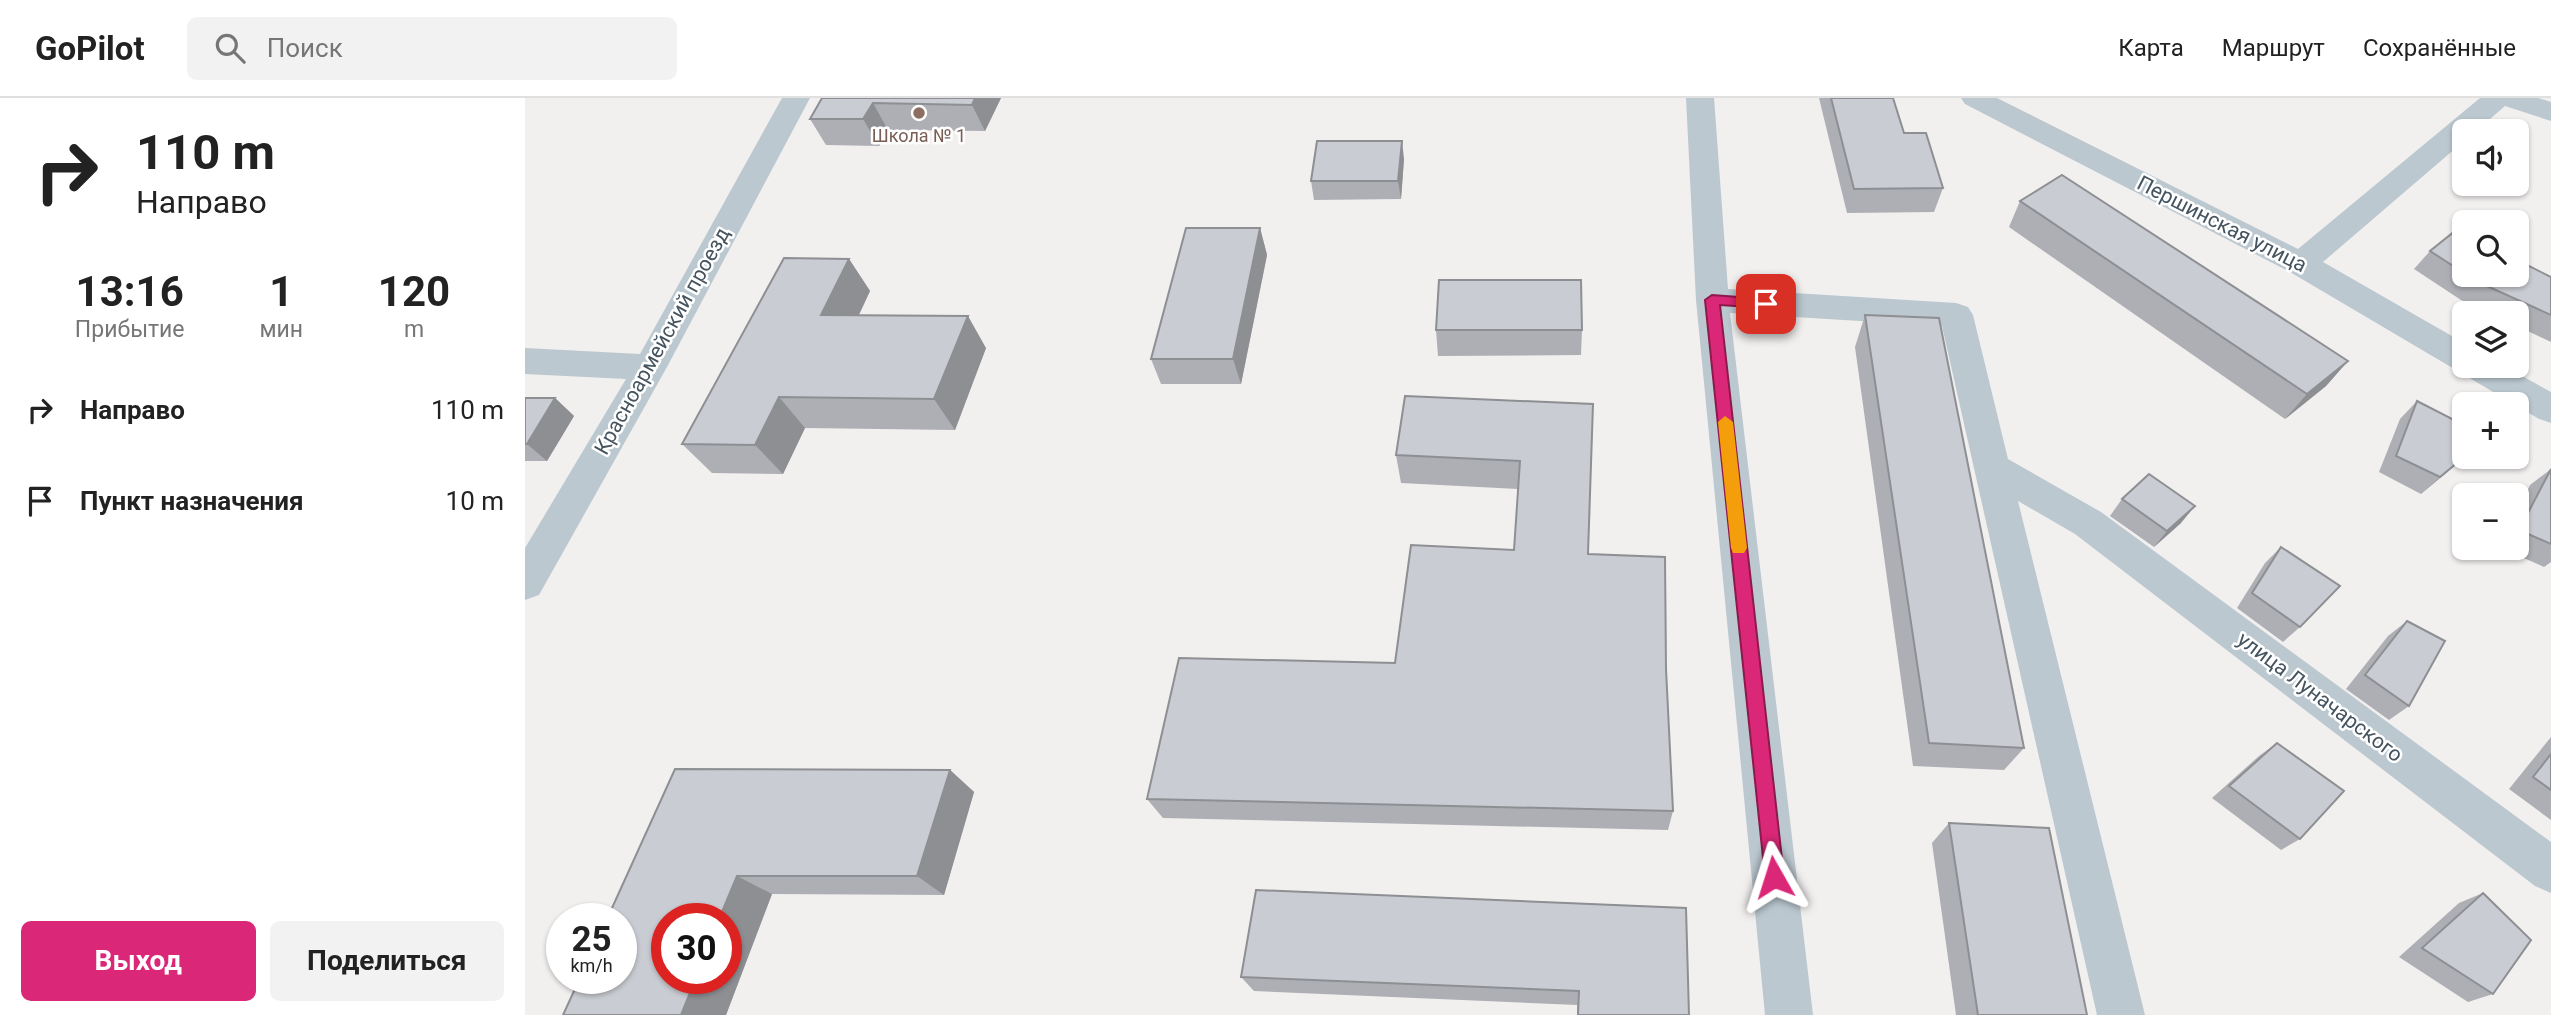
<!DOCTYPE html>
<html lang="ru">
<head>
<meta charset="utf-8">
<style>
  :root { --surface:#fff; --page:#f2f2f2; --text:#222; --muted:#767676; --line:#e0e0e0; --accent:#db2777 }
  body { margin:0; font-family:Roboto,sans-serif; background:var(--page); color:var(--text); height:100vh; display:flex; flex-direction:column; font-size:26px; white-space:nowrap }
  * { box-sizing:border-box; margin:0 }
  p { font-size:23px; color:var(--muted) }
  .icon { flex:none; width:38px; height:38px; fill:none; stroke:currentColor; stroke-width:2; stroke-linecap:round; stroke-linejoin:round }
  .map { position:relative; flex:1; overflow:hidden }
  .sheet { display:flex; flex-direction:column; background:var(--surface); width:525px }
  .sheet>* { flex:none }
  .hud { background:#fff; color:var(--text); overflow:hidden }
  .buttons { position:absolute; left:1927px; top:21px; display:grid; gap:14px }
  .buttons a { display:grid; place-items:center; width:77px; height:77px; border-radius:10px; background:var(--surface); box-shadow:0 2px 5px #0004; font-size:35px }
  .speed { position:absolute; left:21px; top:805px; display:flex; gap:14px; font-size:35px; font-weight:700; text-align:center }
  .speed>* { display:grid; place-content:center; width:91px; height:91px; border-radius:50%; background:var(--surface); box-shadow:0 2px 5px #0004; line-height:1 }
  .speed small { font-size:18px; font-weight:400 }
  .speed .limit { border:10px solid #d22; background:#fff; color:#111 }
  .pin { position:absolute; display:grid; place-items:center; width:60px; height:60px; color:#fff; margin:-30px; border-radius:14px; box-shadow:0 4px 10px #0006 }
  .me { position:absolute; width:77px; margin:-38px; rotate:354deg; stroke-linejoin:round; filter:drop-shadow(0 0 5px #0008) }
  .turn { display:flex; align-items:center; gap:24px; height:147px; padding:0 21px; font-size:32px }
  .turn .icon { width:91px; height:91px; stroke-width:2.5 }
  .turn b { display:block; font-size:49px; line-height:60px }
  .eta { display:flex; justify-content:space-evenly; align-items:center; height:119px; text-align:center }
  .eta b { font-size:42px; font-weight:700; line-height:49px }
  .action { display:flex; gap:14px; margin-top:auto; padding:14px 21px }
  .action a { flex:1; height:80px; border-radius:10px; background:var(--accent); color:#fff; font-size:28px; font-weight:700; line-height:80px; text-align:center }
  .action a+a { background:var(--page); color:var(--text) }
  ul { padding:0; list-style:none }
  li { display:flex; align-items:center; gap:21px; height:91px; padding:0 21px }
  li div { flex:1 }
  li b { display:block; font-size:26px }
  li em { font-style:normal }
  header { display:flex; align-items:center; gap:42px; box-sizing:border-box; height:98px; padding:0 35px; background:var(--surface); border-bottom:2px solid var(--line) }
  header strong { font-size:33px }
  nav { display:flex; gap:38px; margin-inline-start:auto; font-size:24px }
  .search { width:490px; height:63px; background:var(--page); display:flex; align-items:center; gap:18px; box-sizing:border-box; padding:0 24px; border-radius:10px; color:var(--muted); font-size:26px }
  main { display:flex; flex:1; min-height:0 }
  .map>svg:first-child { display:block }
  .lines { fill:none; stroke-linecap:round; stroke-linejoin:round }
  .minor { fill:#bbc8d0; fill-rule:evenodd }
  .wall { fill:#adafb5 }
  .shaded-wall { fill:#8d8f93 }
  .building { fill:#c9ccd2; stroke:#8d8f93; stroke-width:2 }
  .route { fill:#db2777; stroke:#8e194d; stroke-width:2 }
  .slow { fill:#f59e0b }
  .education-dot { fill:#8d6e63; stroke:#fff; stroke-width:2.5 }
  .labels { text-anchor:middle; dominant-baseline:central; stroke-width:5; stroke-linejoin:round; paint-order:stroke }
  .far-education-label { font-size:18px; fill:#785e54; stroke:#fff }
  .street-label { font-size:21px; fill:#45545f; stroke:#fff }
</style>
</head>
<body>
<header>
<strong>GoPilot</strong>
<div class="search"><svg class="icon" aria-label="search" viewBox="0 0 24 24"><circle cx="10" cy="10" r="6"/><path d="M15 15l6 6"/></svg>Поиск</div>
<nav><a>Карта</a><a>Маршрут</a><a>Сохранённые</a></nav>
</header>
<main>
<section class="sheet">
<div class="hud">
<div class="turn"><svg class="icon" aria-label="right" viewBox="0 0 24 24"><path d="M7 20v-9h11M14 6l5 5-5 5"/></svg><div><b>110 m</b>Направо</div></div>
</div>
<div class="eta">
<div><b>13:16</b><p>Прибытие</p></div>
<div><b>1</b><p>мин</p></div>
<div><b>120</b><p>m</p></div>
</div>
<ul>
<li><svg class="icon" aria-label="right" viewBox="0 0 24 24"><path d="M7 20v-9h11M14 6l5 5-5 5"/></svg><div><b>Направо</b></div><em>110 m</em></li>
<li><svg class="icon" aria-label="arrive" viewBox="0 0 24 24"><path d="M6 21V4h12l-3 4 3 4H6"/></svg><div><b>Пункт назначения</b></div><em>10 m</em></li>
</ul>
<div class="action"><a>Выход</a><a>Поделиться</a></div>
</section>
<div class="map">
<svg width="2026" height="917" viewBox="0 0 2026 917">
  <rect width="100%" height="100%" fill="#f2efef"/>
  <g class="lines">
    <g class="minor">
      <path d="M257 0H285L142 269 14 497 0 502V450L101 281 0 276V250L115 256Z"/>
      <path d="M1161 0H1189L1203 191 1431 205 1443 209 1448 217 1483 361 1576 414 2026 744V795L2010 788 1550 436 1493 403 1620 917H1572L1417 228 1205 215 1288 917H1240L1171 202Z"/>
      <path d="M1436 0H1472L1773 151 1955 0H2013L2026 4V23L1980 8 1951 33H1939V43L1798 164 1939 245V268H1979L2026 294V325L2014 321 1765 174 1440 6Z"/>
    </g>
  </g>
  <g class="wall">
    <path d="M297 0H476L460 33 363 32 354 48 301 47 285 21Z"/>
    <path d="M1294 0H1368L1379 35 1418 90 1409 114 1322 115Z"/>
    <path d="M879 61 876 101 789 102 786 83Z"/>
    <path d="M1495 103 1823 263 1801 288 1760 321 1484 129Z"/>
    <path d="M735 130 742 157 716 286H636L626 261Z"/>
    <path d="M1939 131V177H1992L2026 179V244L1992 228V215H1964L1936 202 1889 171 1905 153Z"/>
    <path d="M324 161 345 193 334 217 461 250 430 332 280 330 258 376 187 375 157 346Z"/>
    <path d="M1340 217 1499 650 1479 672 1388 668 1330 249Z"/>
    <path d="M911 232H1057L1056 257 913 258Z"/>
    <path d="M0 300H30L49 318 22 363H0Z"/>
    <path d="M1892 303 1939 359 1896 396 1854 374 1875 321Z"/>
    <path d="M1068 306 1063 456 1141 571 1148 713 1143 732 638 720 622 701 870 565 989 452 993 391 876 385 871 357Z"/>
    <path d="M2026 371V464L2019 469 1976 450H1992V414L2005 387Z"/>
    <path d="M1597 401 1656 425 1629 449 1585 418Z"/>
    <path d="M1756 449 1775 529 1758 544 1712 510 1740 465Z"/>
    <path d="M1882 523 1884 608 1864 622 1821 591 1863 538Z"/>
    <path d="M2026 639V722L1984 691Z"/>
    <path d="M1752 645 1775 741 1756 752 1687 700 1734 658Z"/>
    <path d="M150 671 425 672 449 694 419 797 247 796 201 917H38Z"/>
    <path d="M1424 725 1562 917H1431L1407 745Z"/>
    <path d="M731 792 1164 917H1052V907L729 893 716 879Z"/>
    <path d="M1958 795 1968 896 1943 904 1874 859 1934 805Z"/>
  </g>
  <g class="shaded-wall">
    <path d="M450 0H476L460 33 447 7Z"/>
    <path d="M348 5 363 32 354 48 338 21Z"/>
    <path d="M877 43 879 61 876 101 873 83Z"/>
    <path d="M735 130 742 157 716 286 708 261Z"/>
    <path d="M324 161 345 193 319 248 296 217Z"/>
    <path d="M443 218 461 250 430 332 409 301Z"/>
    <path d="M1823 263 1801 288 1760 321 1782 296Z"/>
    <path d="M254 299 280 330 258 376 230 347Z"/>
    <path d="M30 300 49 318 22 363 2 346Z"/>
    <path d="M1939 359H1940L1896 396 1915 379Z"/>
    <path d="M1670 408 1656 425 1629 449 1642 433Z"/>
    <path d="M425 672 449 694 419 797 392 778Z"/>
    <path d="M212 778 247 796 201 917H156L171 880H201V821H194Z"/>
  </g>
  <g class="building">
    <path d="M297 0H450L447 7 348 5 338 21H285Z"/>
    <path d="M1306 0H1368L1379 35H1401L1418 90 1329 91Z"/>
    <path d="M792 43H877L873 83H786Z"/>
    <path d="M1537 77 1823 263 1782 296 1495 103Z"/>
    <path d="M1935 129 1939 131V175L1905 153Z"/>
    <path d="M661 130H735L708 261H626Z"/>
    <path d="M259 160 324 161 296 217 443 218 409 301 254 299 230 347 157 346Z"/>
    <path d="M1992 162 2026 179V217L1953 184 1942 177H1992Z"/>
    <path d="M914 182H1056L1057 232H911Z"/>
    <path d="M1340 217 1414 220 1499 650 1404 645Z"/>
    <path d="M880 298 1068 306 1063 456 1140 459 1141 571 1148 713 622 701 654 560 870 565 886 447 989 452 995 363 871 357Z"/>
    <path d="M0 300H30L2 346H0Z"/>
    <path d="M1892 303 1939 327V359L1915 379 1871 358Z"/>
    <path d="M2026 371V446L1994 432Z"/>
    <path d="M1624 376 1670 408 1642 433 1597 401Z"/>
    <path d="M1756 449 1815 488 1775 529 1727 495Z"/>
    <path d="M1882 523 1920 543 1884 608 1840 577Z"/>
    <path d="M1752 645 1819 693 1775 741 1704 688Z"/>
    <path d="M2026 656V692L2008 679Z"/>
    <path d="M150 671 425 672 392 778H212L194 821H142V880H171L156 917H38L55 880H96V821H82Z"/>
    <path d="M1424 725 1524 730 1562 917H1453Z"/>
    <path d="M731 792 1161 810 1164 917H1053L1054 893 716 879Z"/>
    <path d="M1958 795 2006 842 1968 896 1897 850Z"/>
  </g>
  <path class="route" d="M1187 197 1241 201 1248 206 1241 210 1195 207 1259 779 1256 786 1249 789 1242 786 1240 779 1180 202Z"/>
  <path class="slow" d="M1200 318 1208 324 1222 450 1219 455H1208L1206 450 1193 324Z"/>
  <circle class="education-dot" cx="394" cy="15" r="7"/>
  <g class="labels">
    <g class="far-education-label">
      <text x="394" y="37">Школа № 1</text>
    </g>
    <g class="street-label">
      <text transform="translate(1697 126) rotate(27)">Першинская улица</text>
      <text transform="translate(137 243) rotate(-61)">Красноармейский проезд</text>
      <text transform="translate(1795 599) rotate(37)">улица Луначарского</text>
    </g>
  </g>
</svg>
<div class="buttons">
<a><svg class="icon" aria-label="sound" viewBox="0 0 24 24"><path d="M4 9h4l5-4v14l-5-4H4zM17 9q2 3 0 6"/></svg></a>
<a><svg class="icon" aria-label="search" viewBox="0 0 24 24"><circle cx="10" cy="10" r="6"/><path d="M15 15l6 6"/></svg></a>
<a><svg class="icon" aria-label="layers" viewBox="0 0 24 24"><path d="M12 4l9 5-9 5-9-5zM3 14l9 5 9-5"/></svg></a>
<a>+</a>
<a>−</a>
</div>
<div class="speed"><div>25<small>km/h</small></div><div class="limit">30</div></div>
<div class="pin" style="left:1241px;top:206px;background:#d93025"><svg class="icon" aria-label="arrive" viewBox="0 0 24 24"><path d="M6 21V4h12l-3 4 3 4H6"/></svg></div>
<svg class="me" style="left:1249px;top:779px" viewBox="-20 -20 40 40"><path d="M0-17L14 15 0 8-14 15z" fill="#db2777" stroke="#fff" stroke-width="4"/></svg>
</div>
</main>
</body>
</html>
